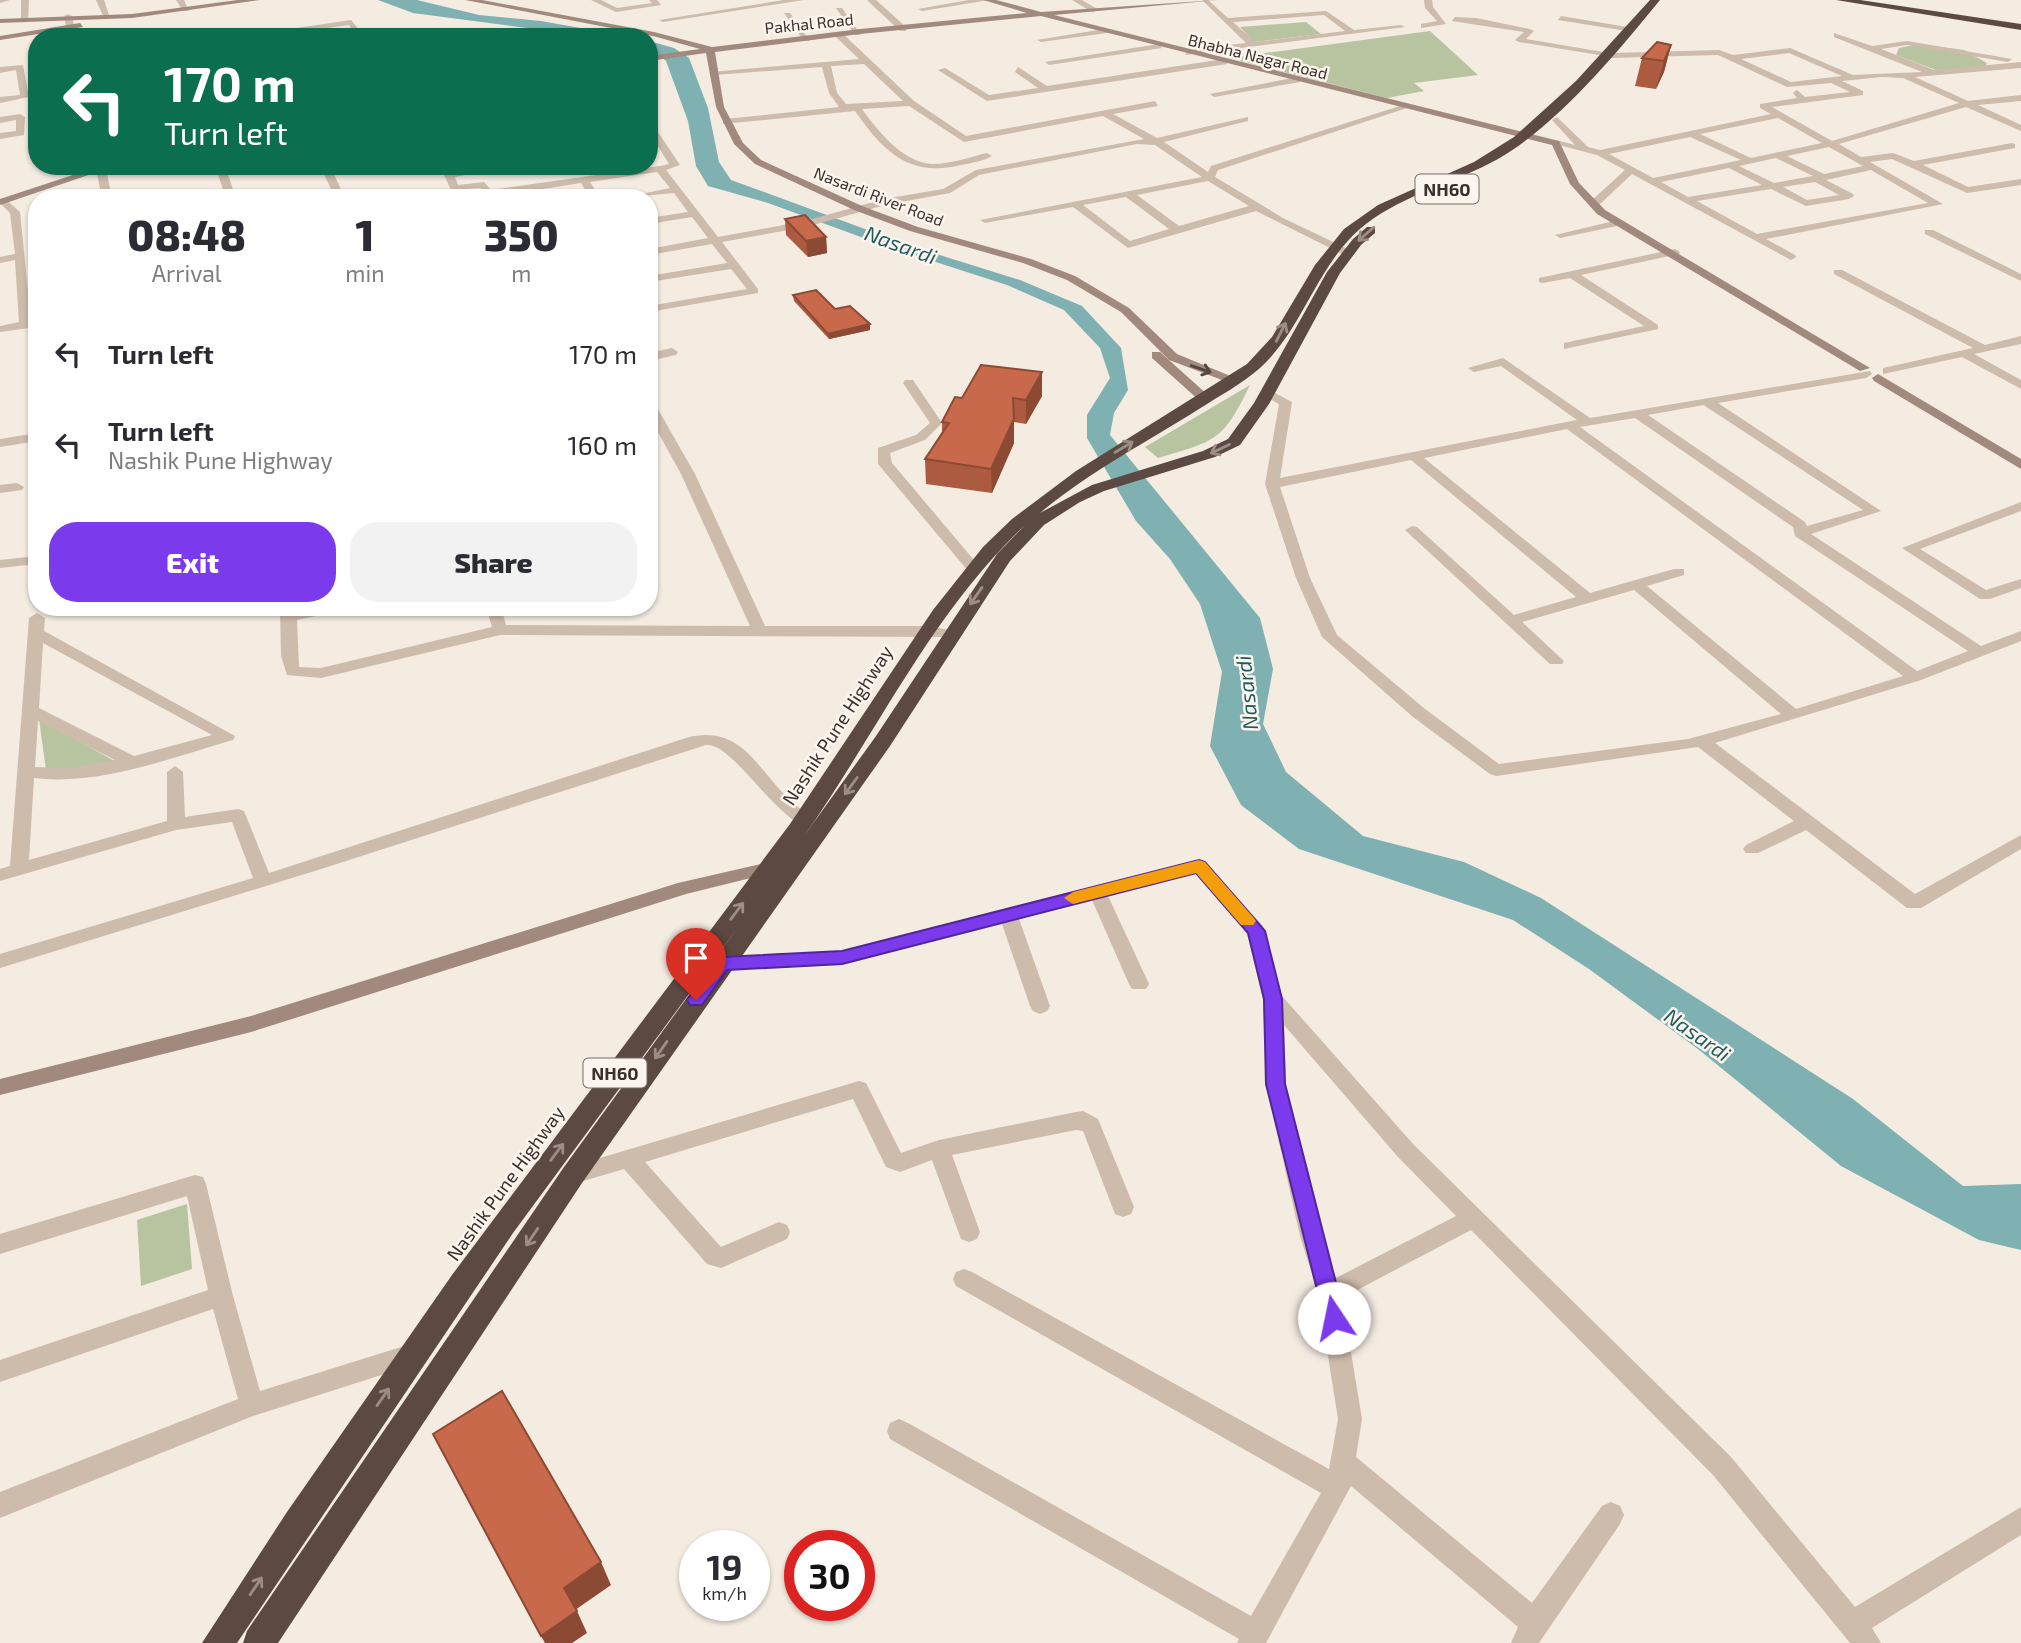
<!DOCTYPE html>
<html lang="en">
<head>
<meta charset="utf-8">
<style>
  :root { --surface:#fff; --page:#f2f2f3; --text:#2b2b33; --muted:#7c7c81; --accent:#7c3aed }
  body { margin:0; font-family:"Exo 2",sans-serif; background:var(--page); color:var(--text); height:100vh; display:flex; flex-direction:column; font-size:26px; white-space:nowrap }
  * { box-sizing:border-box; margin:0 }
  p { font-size:23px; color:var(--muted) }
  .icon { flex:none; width:38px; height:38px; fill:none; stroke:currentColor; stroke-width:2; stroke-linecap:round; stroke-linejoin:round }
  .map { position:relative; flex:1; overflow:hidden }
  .drawer { position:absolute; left:28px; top:189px; width:630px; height:427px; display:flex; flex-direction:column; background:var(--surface); border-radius:28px; box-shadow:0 2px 5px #0004 }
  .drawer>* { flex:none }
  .guide { position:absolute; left:28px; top:28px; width:630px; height:147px; border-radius:28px; box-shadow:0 2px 5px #0004; background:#0b6e4f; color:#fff; overflow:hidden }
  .speed { position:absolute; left:679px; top:1530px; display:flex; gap:14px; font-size:35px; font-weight:700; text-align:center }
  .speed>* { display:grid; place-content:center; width:91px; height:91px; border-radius:50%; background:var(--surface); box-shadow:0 2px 5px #0004; line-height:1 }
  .speed small { font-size:18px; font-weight:400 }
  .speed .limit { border:10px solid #d22; background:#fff; color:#111 }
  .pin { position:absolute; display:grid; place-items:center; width:60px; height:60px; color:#fff; margin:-72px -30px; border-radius:50% 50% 50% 0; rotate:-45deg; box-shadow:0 0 7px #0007 }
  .pin .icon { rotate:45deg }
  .me { position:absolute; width:77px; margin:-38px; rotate:349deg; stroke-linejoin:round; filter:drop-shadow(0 0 5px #0008) }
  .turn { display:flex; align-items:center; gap:24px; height:147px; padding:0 21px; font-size:32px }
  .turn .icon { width:91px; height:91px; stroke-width:2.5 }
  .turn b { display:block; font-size:49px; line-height:60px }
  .eta { display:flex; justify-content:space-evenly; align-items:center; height:119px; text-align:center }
  .eta b { font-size:42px; font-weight:800; line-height:49px }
  .cta { display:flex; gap:14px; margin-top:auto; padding:14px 21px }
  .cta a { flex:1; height:80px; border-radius:28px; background:var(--accent); color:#fff; font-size:28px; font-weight:800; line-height:80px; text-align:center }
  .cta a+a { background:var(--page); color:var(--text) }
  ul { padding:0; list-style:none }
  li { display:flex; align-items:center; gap:21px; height:91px; padding:0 21px }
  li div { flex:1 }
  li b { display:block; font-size:26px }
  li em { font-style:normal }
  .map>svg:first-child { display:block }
  .green { fill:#b8c4a0 }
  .water { fill:#7fb0b2 }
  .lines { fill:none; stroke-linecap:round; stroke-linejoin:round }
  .street { fill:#cdbbac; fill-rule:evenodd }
  .secondary { fill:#a18a7d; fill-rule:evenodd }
  .highway { fill:#5c4a42; fill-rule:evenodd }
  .wall { fill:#ac5a40 }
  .shaded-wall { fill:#8c4a34 }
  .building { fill:#c8694b; stroke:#8c4a34; stroke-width:2 }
  .oneway { stroke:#9c8e87 }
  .oneway2 { stroke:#544640 }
  .route { fill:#7c3aed; stroke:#51269a; stroke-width:2 }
  .slow { fill:#f59e0b }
  .labels { text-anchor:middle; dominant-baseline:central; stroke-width:5; stroke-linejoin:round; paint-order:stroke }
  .far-street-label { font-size:16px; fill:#3b302b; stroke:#fbf5ee }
  .shield { fill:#fbf5ee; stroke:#756b66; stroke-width:2 }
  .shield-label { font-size:18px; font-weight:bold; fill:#3b302b }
  .street-label { font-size:19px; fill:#3b302b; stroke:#fbf5ee }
  .water-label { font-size:21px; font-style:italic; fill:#1f5a5e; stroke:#fbf5ee }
</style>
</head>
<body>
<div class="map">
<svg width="2021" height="1643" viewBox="0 0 2021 1643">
  <rect width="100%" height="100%" fill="#f4ebe1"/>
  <g class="green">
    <path d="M1306 22 1321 34 1254 42 1240 27Z"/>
    <path d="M1430 31 1478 75 1414 83 1424 91 1387 98 1228 58Z"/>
    <path d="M1920 44 1964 50 1987 63 1985 67 1936 70 1896 55 1899 48Z"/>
    <path d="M1250 385C1223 441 1216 441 1158 458L1145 447Z"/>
    <path d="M39 719 118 763 54 773 46 770Z"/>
    <path d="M187 1204 192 1269 141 1286 137 1220Z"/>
  </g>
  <g class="water">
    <path d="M378 0H417L479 15 541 21 631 37H597L413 13Z"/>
    <path d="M649 41 674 48 689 58 708 108 719 162 731 180 914 247 1020 280 1082 306 1121 348 1128 390 1114 413 1110 435 1260 618 1273 669 1263 724 1286 772 1363 836 1464 862 1541 898 1853 1099 1963 1186 2021 1184V1250L1979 1240 1841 1166 1698 1049 1589 969 1513 920 1299 849 1241 805 1210 746 1222 672 1200 604 1170 559 1136 521 1087 438V415L1110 378 1100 348 1064 310 1007 285 880 244 768 203 708 186 696 166 688 121 666 61 649 47Z"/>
  </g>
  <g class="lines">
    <g class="street">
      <path d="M0 0H10L0 3Z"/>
      <path d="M21 0H29L28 21 21 19Z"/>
      <path d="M96 0H104L110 18H104Z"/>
      <path d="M176 0H184L189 11H183Z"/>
      <path d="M591 0H601L617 8 652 3 649 0H657L661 5 616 12Z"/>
      <path d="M784 0H804L663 22 659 20Z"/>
      <path d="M867 0H876L906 27V31H900Z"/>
      <path d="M969 0H989L922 11 918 9Z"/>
      <path d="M1072 0H1082L1099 10 1092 12Z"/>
      <path d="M1202 0H1208L1228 18 1326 11 1354 30 1401 25 1405 27 1185 55 1188 50 1246 43ZM1324 15 1345 31 1255 42 1233 22Z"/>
      <path d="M1424 0H1432L1433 7 1446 24 1421 28V24L1437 21 1425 8Z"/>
      <path d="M836 8H842L861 35H855Z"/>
      <path d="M784 13H790L810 41H804Z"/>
      <path d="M68 14 72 16 76 37H68L64 16Z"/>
      <path d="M1561 16 1627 27 1631 29 1627 31 1558 20Z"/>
      <path d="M1455 17 1476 18 1530 29 1534 31 1526 39 1609 53 1605 56 1519 42 1515 40 1524 32 1452 21Z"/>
      <path d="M351 20 365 37H357L349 25 259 37H235Z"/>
      <path d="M1104 29 1107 33 1041 42 1037 40Z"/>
      <path d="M836 33H842L914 101 966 136 1155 101 1158 106 1113 114 1157 138 1248 117V121L1164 142 1208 172 1211 166 1403 105 1410 107 1218 170 1215 177 1283 218 1352 251V255H1344L1256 211 1128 248 1073 207 985 223 980 220 1202 177 1155 145 1137 144 979 175 950 193 885 205 806 227 722 242 758 289V293L649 312V306L747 289 731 269 649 282V276L727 263 712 244 649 255V249L708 238 692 217 649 224V218L688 212 674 193 622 198 670 188 657 172 590 182 600 198H590L581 183 486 198 481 188 451 190 440 166H450L452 172 487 166H513L455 177 458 185 484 182 491 190 660 166 669 164 649 132 650 129H656L680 165 666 170 718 237 805 221 884 199 943 189 976 170 1144 139 1103 116 964 142 909 106 862 109C878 131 903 163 933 164 951 164 970 157 987 153L992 156C984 161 971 163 961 165 909 178 883 151 855 111L723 124V120L726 119 839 107 829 93 822 67 715 75 711 72 859 59 836 37ZM864 64 903 101 846 104 837 93 831 66ZM1208 181 1249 206 1179 226 1137 195ZM1126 197 1169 229 1130 241 1083 205Z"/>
      <path d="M1834 33 1872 46 1907 41 2012 59 2008 62 1907 45 1881 49 1934 70 2021 62V68L1915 77 1968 101 2021 95V101L1978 105 2021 125V131L1966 107 1839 144 1861 157 1893 153 1914 161 2012 143 2015 144V148L1923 165 1968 187 2021 179V185L1967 193 1892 159 1870 162 1943 204 1766 239 1795 255 1796 257 1791 260 1632 174 1598 206H1590V202L1625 170 1597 155 1551 143 1556 140 1575 145 1552 120 1557 117 1588 147 1600 150 1771 114 1760 108V104L1797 98 1793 93 1797 90 1805 97 1850 92 1831 83 1787 87 1718 55 1611 58 1614 53 1719 50 1733 55 1790 48 1853 75 1922 72 1834 37ZM1789 53 1842 76 1791 82 1741 59ZM1882 77 1903 78 1959 103 1832 141 1772 107 1863 95V91L1842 81ZM1778 118 1822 143 1751 158 1700 134ZM1690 137 1741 160 1653 178 1609 154ZM1829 147 1863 166 1824 174 1787 156ZM1776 158 1813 176 1774 183 1739 166ZM1729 168 1762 185 1688 197 1661 182ZM1871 170 1928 203 1757 234 1697 201 1771 189 1806 206 1849 199 1854 196 1853 194 1826 180ZM1815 182 1839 195 1807 200 1783 187Z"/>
      <path d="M1159 44 1162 48 1049 65 1045 62Z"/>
      <path d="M1224 59 1227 64 987 101 938 70 945 68 989 95 1038 88 1015 72 1018 67 1047 86Z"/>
      <path d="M23 65 29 97 0 103V97L20 95 16 70 0 73V67Z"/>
      <path d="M1297 77 1300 82 1214 97 1210 94Z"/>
      <path d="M20 114 25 117 24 135 0 139V133L16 131V120L0 123V117Z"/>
      <path d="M102 166 106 169 112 198H102L96 169Z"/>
      <path d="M215 166H225L236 198H226Z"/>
      <path d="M320 166H330L345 198H335L333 194 291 198 331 189Z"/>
      <path d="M417 195 422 196 423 198H412Z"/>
      <path d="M4 198 20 212 31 321 37 320V327L0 332V326L19 322 15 260 0 263V257L15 254 10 213 0 203Z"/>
      <path d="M1618 220 1622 221V225L1560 238 1555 235Z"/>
      <path d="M1925 230H1933L2021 274V281L1925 234Z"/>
      <path d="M1675 249 1680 252 1679 254 1581 275 1658 325V329L1564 349V343L1644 326 1570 278 1543 283 1539 282V278Z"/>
      <path d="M1834 270H1842L1985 345 2021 336V344L1974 354 2021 380V389L1962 357 1883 374V368L1973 348 1834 274Z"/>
      <path d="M672 348 678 352 676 355 649 361V353Z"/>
      <path d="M1503 358 1590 418 1870 371 1872 374 1866 378 1718 403 1881 511 1811 534 1981 646 2021 631V641L1921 680 1715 743 1915 894 2021 835V849L1921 908H1907L1806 830 1758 853H1746L1743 849 1746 845 1794 821 1698 747 1496 776 1490 774 1413 717 1322 637 1296 578 1265 484 1279 404 1261 394 1271 391 1292 402 1280 478 1577 420 1501 366 1474 372 1468 368ZM1704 405 1705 406 1863 510 1807 526 1805 522 1648 415ZM1635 418 1793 527 1795 536 1968 651 1917 671 1580 427ZM1567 429 1903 676 1796 709 1647 586 1684 575V569H1674L1590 593 1424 458ZM1411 460 1576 597 1514 615 1417 527 1412 526 1405 530 1550 664H1562L1564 661 1522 622 1634 590 1781 714 1688 739 1499 764 1425 709 1337 635 1310 578 1280 487Z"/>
      <path d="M905 380H913L942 423 925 440 890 453 892 463 979 566V572H969L878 464V448L916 435 930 423 903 383Z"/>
      <path d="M649 400 655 404 695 474 765 626H927L956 631 959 634 956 637 500 635 321 678 287 675 281 656 280 607H295L296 612 317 607H347L345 610 297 620 299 667 321 668 492 627 486 607H501L506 625 750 626 681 474 649 416Z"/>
      <path d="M37 433V441L0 447V439Z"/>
      <path d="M17 483 24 487 22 490 0 493V485Z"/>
      <path d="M2021 502V511L1920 549 1986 590 2021 579V588L1990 599H1980L1902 548Z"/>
      <path d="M37 556V564L0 568V560Z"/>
      <path d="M37 613 45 618 44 631 235 736 233 740C170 758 100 786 34 778L29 860 167 821V772L175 766 183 772 185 817 238 809 244 811 269 873 686 738C742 723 757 770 792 802 801 811 816 816 823 825L814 831C774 820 734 743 706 745L318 870 0 968V954L253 878 232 822 176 830 0 881V869L10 866 29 618ZM43 643 212 735 134 756 39 708ZM38 721 115 760 71 768 35 767Z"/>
      <path d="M1199 860 1205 862 1263 926 1282 996 1414 1145 1731 1457 1855 1607 2021 1507V1535L1872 1628 1881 1643H1850L1713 1475 1471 1230 1342 1298 1362 1419 1356 1457 1532 1603 1602 1506 1611 1502 1620 1506 1624 1515 1620 1524 1539 1643H1511L1518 1627 1351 1486 1266 1643H1237L1239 1639 890 1439 887 1431 890 1423 899 1419 908 1423 1251 1616 1321 1493 956 1286 953 1279 956 1272 964 1269 972 1272 1329 1469 1338 1419 1318 1293 1300 1236 1266 1084 1263 999 1247 933 1195 873 1108 896 1149 984 1146 989H1132L1129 984 1092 900 1019 919 1050 1006 1047 1011 1040 1014 1033 1011 1030 1006 1002 924 842 965 722 970 715 968 712 963 715 958 722 956 842 951ZM1284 1025 1398 1157 1456 1216 1336 1278 1322 1236 1286 1084Z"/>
      <path d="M859 1081 866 1083 901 1153 939 1140 1076 1112 1083 1111 1098 1119 1134 1207 1131 1214 1123 1217 1115 1214 1083 1131 1076 1130 952 1155 980 1232 977 1239 969 1242 961 1239 932 1160 900 1172 886 1167 853 1099 645 1162 721 1247 779 1222 787 1225 790 1232 787 1239 721 1268 707 1264 624 1169 573 1184 565 1181 562 1175 565 1169 573 1166Z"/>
      <path d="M195 1175 203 1177 206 1184 233 1296 260 1391 414 1343 422 1346 426 1354 422 1362 253 1416 0 1518V1492L238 1399 213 1309 0 1382V1360L208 1290 187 1196 0 1254V1234Z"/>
    </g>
    <g class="secondary">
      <path d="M238 0H260L132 18 0 23V19L132 14Z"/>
      <path d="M465 0H482L654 32 712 47 860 29 1027 13 983 0H996L1041 12 1218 0 1054 15 1559 141 1579 183 1605 210 1870 368 1860 371 1597 214 1570 184 1552 145 1041 16 860 34 715 52 724 107 743 143 761 160 862 206 918 227 1031 259 1075 276 1129 308 1177 354 1240 380 1230 383 1169 360 1121 312 1067 280 1023 263 910 231 854 210 755 164 734 144 716 107 706 53 649 61V56L700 49 653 36Z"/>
      <path d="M80 23 83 27 0 40V36Z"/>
      <path d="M100 166H115L0 205V199Z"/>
      <path d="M1152 352H1160L1209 396V402H1201L1152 358Z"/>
      <path d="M1878 374 2021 459V469L1874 381 1872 378Z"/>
      <path d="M769 862 778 868 775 872 686 894 251 1032 0 1095V1079L251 1016 678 883Z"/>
    </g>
    <g class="highway">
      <path d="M1650 0H1660C1616 54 1558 124 1498 159 1455 183 1405 194 1366 224 1317 262 1305 327 1260 368 1242 384 1219 396 1199 409 1145 443 1089 472 1040 513L1092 485 1203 451 1228 439 1254 403 1327 272 1353 239 1367 227H1375V233L1361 245 1340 273 1269 404 1240 445 1215 457 1104 491 1080 502 1044 525 1010 561 890 746 582 1183 278 1643H243L247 1631 564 1167 739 926 513 1233 237 1643H202L287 1512 452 1275 790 824 933 610 983 547 1012 519 1076 471 1247 364 1272 337 1315 265 1344 229 1378 205 1474 162 1514 137 1576 81ZM1025 525 997 554 876 736 804 836C877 733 932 612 1025 525Z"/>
      <path d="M1836 0H1860L2021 24V30Z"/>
    </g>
  </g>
  <g class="wall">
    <path d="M1671 45 1664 72 1656 89 1635 86 1642 58Z"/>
    <path d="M785 219 826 237 827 253 808 257 786 235Z"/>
    <path d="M793 295 835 309 870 330 829 339 794 301Z"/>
    <path d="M1042 372V396L1026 424 1014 422V443L992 493 926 484 925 459 942 432V422L962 398Z"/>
  </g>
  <g class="shaded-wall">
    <path d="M1671 45 1664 72 1656 89 1664 61Z"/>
    <path d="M826 237 827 253 808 257 806 241Z"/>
    <path d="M870 324V330L829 339 828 334Z"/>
    <path d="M1042 372V396L1026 424V400Z"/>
    <path d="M1014 419V443L992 493 991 469Z"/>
    <path d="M601 1562 611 1585 575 1610 564 1588Z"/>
    <path d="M577 1611 587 1633 572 1643H545L541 1636Z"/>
  </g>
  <g class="building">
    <path d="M1657 42 1671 45 1664 61 1642 58Z"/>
    <path d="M805 215 826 237 806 241 785 219Z"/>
    <path d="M816 290 835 309 850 306 870 324 828 334 793 295Z"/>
    <path d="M981 365 1042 372 1026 400 1013 398 1014 419 991 469 925 459 949 423 942 422 955 397 962 398Z"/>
    <path d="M502 1391 601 1562 564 1588 577 1611 541 1636 433 1434Z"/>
  </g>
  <defs><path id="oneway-shaft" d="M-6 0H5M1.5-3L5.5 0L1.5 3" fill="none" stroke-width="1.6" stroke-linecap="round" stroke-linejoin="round" transform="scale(1.75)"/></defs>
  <g class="oneway">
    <use href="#oneway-shaft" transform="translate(1366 234) rotate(139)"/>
    <use href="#oneway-shaft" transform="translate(1281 332) rotate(-63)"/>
    <use href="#oneway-shaft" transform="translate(1124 447) rotate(-31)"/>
    <use href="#oneway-shaft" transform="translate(1220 449) rotate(154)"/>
    <use href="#oneway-shaft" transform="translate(976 596) rotate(125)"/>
    <use href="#oneway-shaft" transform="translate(851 786) rotate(126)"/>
    <use href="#oneway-shaft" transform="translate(737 911) rotate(-53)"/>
    <use href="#oneway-shaft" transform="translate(661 1050) rotate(125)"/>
    <use href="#oneway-shaft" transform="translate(557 1152) rotate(-53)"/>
    <use href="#oneway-shaft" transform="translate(532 1237) rotate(124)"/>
    <use href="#oneway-shaft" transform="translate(383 1397) rotate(-55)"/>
    <use href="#oneway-shaft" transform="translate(256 1586) rotate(-56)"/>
  </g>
  <use class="oneway2" href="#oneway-shaft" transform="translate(1201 369) rotate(19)"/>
  <path class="route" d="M1199 860 1205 862 1265 931 1282 999 1285 1084 1345 1318 1342 1325 1334 1328 1327 1325 1324 1318 1266 1084 1264 999 1248 933 1196 873 842 964 727 970 702 1005H690L687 1000 716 959 722 957 842 951Z"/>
  <path class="slow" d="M1199 860 1205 862 1253 917 1256 921 1253 925H1241L1196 873 1073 904 1064 898 1073 892Z"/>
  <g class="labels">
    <g class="far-street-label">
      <text transform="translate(809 23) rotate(-6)">Pakhal Road</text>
      <text transform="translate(1258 56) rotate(14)">Bhabha Nagar Road</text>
      <text transform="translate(879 196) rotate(21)">Nasardi River Road</text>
    </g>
    <g class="shield">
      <rect x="1415.5" y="174.5" width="63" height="29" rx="5"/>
      <rect x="583.5" y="1058.5" width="63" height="29" rx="5"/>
    </g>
    <g class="shield-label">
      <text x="1447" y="189">NH60</text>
      <text x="615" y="1073">NH60</text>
    </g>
    <g class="street-label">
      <text transform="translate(837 725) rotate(-57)">Nashik Pune Highway</text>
      <text transform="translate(505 1183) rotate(-54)">Nashik Pune Highway</text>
    </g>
    <g class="water-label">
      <text transform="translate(901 244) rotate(20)">Nasardi</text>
      <text transform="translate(1246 693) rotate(-96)">Nasardi</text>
      <text transform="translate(1698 1034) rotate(35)">Nasardi</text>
    </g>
  </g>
</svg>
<div class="speed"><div>19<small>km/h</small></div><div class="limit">30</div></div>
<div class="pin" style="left:696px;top:1000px;background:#d93025"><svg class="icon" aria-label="arrive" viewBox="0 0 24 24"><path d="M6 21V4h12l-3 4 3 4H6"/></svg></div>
<svg class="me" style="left:1334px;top:1318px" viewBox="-20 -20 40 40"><circle r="19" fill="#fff"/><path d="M0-13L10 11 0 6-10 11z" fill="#7c3aed"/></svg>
<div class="guide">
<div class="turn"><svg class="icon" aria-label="left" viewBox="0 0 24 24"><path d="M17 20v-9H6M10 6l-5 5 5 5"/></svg><div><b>170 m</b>Turn left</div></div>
</div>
<section class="drawer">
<div class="eta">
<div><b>08:48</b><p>Arrival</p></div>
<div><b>1</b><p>min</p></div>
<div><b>350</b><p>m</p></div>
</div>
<ul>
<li><svg class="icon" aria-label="left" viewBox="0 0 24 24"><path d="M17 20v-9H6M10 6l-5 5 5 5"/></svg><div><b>Turn left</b></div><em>170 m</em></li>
<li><svg class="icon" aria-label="left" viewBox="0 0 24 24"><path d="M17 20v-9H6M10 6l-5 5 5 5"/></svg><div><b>Turn left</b><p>Nashik Pune Highway</p></div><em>160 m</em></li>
</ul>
<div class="cta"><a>Exit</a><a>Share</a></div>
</section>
</div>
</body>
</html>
